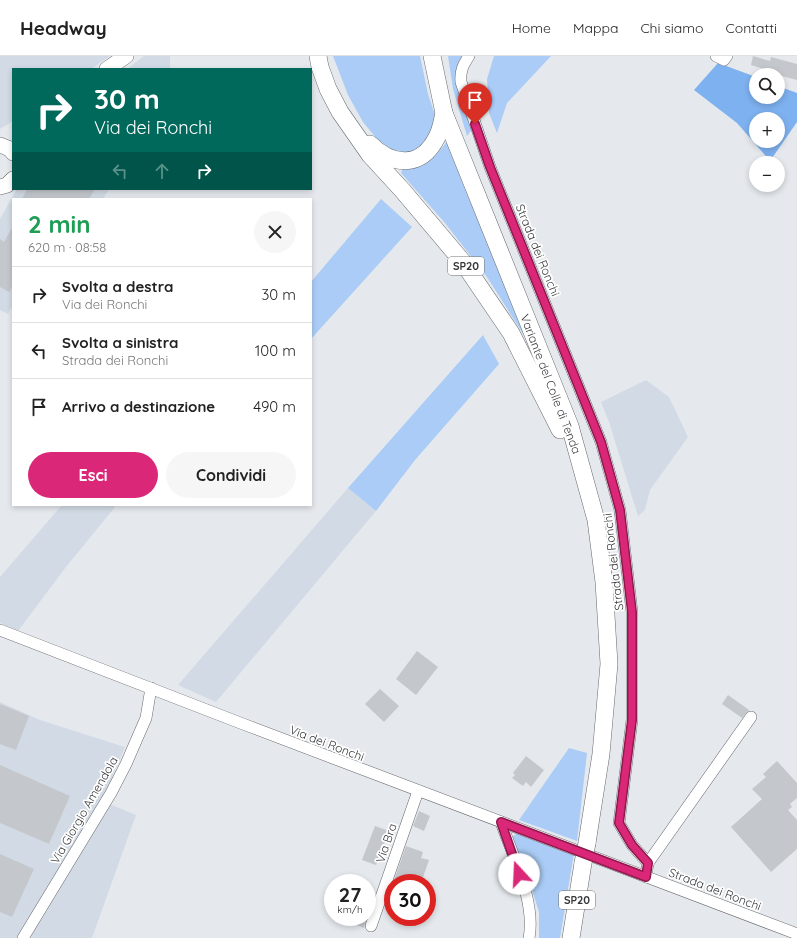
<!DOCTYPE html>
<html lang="it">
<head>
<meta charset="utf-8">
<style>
  :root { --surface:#fff; --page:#f6f6f6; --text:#222; --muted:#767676; --line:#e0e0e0; --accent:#db2777 }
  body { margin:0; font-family:Quicksand,sans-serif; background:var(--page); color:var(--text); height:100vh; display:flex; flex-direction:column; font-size:15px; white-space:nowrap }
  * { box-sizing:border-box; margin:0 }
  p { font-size:13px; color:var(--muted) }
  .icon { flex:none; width:22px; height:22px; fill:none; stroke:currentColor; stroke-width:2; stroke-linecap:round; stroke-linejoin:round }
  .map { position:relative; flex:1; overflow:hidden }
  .details { position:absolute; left:12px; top:142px; width:300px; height:308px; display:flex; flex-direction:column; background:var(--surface); border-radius:0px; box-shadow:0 2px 6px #0003 }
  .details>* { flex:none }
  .top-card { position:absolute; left:12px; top:12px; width:300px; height:122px; border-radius:0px; box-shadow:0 2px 6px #0003; background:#00695c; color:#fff; overflow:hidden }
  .controls { position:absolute; left:749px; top:12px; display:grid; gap:8px }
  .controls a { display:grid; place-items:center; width:36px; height:36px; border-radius:50%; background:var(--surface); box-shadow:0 2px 6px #0003; font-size:20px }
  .speed { position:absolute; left:324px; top:818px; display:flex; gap:8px; font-size:20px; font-weight:700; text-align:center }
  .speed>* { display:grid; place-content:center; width:52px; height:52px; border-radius:50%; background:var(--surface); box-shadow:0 2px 6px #0003; line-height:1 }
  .speed small { font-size:10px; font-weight:400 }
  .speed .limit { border:6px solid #d22; background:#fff; color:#111 }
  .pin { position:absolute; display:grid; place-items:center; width:34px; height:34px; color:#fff; margin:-41px -17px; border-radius:50% 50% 50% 0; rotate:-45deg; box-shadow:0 0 4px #0007 }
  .pin .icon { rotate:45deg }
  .me { position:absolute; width:44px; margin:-22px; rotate:340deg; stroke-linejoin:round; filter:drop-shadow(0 0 3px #0008) }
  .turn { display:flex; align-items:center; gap:14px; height:84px; padding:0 16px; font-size:18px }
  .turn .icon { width:52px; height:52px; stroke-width:2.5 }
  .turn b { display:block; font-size:28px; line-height:34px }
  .lanes { display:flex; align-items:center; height:38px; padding:0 16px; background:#0003; justify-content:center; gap:20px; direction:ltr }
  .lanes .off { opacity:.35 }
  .round { display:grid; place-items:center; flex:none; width:42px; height:42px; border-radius:21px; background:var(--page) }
  .summary { display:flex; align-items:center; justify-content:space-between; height:68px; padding:0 16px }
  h1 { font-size:24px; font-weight:700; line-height:30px; color:#1e9e55 }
  .primary-button { display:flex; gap:8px; margin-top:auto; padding:8px 16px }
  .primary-button a { flex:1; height:46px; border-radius:24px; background:var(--accent); color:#fff; font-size:16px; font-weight:700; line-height:46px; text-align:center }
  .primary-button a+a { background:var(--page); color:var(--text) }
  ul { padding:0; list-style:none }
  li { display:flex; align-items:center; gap:12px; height:56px; padding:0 16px; border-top:1px solid var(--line) }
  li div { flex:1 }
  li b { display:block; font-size:15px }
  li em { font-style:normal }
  header { display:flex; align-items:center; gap:24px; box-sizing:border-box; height:56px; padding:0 20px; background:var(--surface); border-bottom:1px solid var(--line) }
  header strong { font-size:19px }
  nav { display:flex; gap:22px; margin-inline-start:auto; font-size:14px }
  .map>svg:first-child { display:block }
  .built { fill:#d2dbe5 }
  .green { fill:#aaccf6 }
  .forest { fill:#7eb1f0; fill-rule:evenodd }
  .building { fill:#c4c8cc }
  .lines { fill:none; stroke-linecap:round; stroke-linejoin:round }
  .street-casing { stroke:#66696d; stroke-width:12 }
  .secondary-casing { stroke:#66696d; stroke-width:16 }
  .primary-casing { stroke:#66696d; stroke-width:18 }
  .street { stroke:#fff; stroke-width:11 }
  .secondary { stroke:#fff; stroke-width:15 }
  .primary { stroke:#fff; stroke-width:17 }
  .primary-bridge-casing { stroke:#66696d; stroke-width:18; stroke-linecap:butt }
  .primary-bridge { stroke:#fff; stroke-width:17 }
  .route-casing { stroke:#8e194d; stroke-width:10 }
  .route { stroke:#db2777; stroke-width:7 }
  .labels { text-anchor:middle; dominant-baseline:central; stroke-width:3.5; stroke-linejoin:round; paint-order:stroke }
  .shield { fill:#fff; stroke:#727274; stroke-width:1 }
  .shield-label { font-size:11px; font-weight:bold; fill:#353638 }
  .street-label { font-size:12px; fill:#353638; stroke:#fff }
</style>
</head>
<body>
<header>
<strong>Headway</strong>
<nav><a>Home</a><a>Mappa</a><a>Chi siamo</a><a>Contatti</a></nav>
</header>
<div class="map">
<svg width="797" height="882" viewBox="0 0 797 882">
  <rect width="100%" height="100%" fill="#e5e9ed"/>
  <g class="built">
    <path d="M0 0H110L91 13H13V65L0 73Z"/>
    <path d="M144 0H170V13H127Z"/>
    <path d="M17 133H109L103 143H13V249L8 258 0 254V163Z"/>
    <path d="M646 324 669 341 688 381 650 434 645 454 638 460 609 366 601 346Z"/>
    <path d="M348 432 376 455 216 646 178 629Z"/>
    <path d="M62 449H113L115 451 66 511 18 575 0 567V521Z"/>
    <path d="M0 646 40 664 125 691 102 745 136 759 92 882H0Z"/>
  </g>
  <g class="green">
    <path d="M333 0H420L428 38 436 62 433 79 420 94 403 98 382 89 363 66 348 39Z"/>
    <path d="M448 0H462C449 19 465 53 472 73L467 80 453 33Z"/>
    <path d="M494 0H551L507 47 497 77 489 57 487 23Z"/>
    <path d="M447 85 452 96 462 126 527 279 530 289 487 221 445 167 401 117 403 112C427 110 433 104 447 85Z"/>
    <path d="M381 143 412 171 311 283V226Z"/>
    <path d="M483 279 499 308 415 404 376 455 348 432Z"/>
    <path d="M569 692 587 697 577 785 519 764Z"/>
    <path d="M519 776 574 797 560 882H539V856L527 818 512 781Z"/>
  </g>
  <path class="forest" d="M718 7 756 21V41H778V30L797 37V66L770 105 737 67 694 34ZM756 63H778V85H756Z"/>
  <g class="building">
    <path d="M753 0 770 5 771 1 797 8V24L767 16V14L751 9Z"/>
    <path d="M27 133H95L89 143H22Z"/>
    <path d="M13 170V229L9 236 0 231V183L4 186Z"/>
    <path d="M417 595 438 611 416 639 396 623Z"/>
    <path d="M380 633 399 650 384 666 365 648Z"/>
    <path d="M728 639 749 654 746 657 742 662 722 648Z"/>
    <path d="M0 648 29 660 16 694 0 688Z"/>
    <path d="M526 700 544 714 531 731 526 726 523 730 512 722 515 719 513 717Z"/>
    <path d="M777 705 797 727V742L790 748 792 751 788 754 797 764V793L771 816 731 771 762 743 752 733 766 721 763 718Z"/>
    <path d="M0 709 70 740 49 788 0 767Z"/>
    <path d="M419 755 430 760 424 775 413 770Z"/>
    <path d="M375 770 389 775 376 809 362 804Z"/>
    <path d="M406 790 423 796 421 802 429 804 421 827H393Z"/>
    <path d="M0 798 34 813 12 861 0 856Z"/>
    <path d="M367 835 375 838 367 860Z"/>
    <path d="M338 861H367L364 872Z"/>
  </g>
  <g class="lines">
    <g class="street-casing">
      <g id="street">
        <path d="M469 0C463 9 460 15 461 26L490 111 601 386 620 454 632 556V664L619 767 632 789 648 807 646 821"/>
        <path d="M716 0 724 4 727 0"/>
        <path d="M0 574 243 668 797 878"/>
        <path d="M501 766C513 801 536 846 529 882"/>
        <path d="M648 807 751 661"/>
        <path d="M371 870 418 735"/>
        <path d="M23 882 111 737 126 708 146 662 151 632"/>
      </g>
    </g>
    <g class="secondary-casing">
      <g id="secondary">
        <path d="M107 13 126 0"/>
        <path d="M0 89 10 93 13 97"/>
        <path d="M0 131 7 129 13 123"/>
      </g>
    </g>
    <g class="primary-casing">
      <g id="primary">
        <path d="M318 0 320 11 328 33 340 56 370 99 403 135 462 205 511 277 560 374"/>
        <path d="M432 0 444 57 570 370 596 464 604 526 609 608 601 698 587 787"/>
        <path d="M370 88C392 110 421 113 437 81 441 74 442 65 444 57"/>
        <path d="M571 882 583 807"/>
      </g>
    </g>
    <use href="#street" class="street"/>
    <use href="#secondary" class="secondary"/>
    <use href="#primary" class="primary"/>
    <g class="primary-bridge-casing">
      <path id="primary-bridge" d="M583 807 587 787"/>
    </g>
    <use href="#primary-bridge" class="primary-bridge"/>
  </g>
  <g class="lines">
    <g class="route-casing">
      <path id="route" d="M475 68 490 111 601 386 620 454 632 556V664L619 767 632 789 648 807 646 821 501 766 519 818"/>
    </g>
    <use href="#route" class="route"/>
  </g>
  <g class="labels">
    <g class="shield">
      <rect x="448" y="201" width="36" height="18" rx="3"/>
      <rect x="559" y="835" width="36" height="18" rx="3"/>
    </g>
    <g class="shield-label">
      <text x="466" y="210">SP20</text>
      <text x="577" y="844">SP20</text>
    </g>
    <g class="street-label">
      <text transform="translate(538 194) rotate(68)">Strada dei Ronchi</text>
      <text transform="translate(551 328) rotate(69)">Variante del Colle di Tenda</text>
      <text transform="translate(613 506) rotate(-97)">Strada dei Ronchi</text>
      <text transform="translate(327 687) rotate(21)">Via dei Ronchi</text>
      <text transform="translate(84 754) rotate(-60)">Via Giorgio Amendola</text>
      <text transform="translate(386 787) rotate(-71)">Via Bra</text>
      <text transform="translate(715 833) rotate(21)">Strada dei Ronchi</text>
    </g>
  </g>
</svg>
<div class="controls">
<a><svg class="icon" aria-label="search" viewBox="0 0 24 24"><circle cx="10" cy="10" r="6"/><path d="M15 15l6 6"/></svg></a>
<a>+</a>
<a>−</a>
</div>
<div class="speed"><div>27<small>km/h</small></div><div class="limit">30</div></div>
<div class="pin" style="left:475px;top:68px;background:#d93025"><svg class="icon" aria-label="arrive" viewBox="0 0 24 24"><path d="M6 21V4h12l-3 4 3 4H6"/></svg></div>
<svg class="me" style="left:519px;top:818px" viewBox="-20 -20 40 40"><circle r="19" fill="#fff"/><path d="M0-13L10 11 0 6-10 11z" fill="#db2777"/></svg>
<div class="top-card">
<div class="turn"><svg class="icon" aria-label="right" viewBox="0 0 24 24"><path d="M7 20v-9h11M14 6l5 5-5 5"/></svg><div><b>30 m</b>Via dei Ronchi</div></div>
<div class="lanes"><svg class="icon off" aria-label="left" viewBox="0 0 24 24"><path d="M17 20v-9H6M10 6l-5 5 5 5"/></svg><svg class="icon off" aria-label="ahead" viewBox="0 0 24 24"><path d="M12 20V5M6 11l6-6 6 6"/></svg><svg class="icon" aria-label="right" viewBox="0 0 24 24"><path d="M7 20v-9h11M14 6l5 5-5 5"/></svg></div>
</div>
<section class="details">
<div class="summary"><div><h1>2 min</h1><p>620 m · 08:58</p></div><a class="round"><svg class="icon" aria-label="close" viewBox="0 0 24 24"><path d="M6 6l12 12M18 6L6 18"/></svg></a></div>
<ul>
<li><svg class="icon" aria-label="right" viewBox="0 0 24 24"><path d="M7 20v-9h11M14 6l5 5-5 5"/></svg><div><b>Svolta a destra</b><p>Via dei Ronchi</p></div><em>30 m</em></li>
<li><svg class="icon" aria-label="left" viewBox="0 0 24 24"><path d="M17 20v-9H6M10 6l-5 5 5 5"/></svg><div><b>Svolta a sinistra</b><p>Strada dei Ronchi</p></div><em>100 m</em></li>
<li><svg class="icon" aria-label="arrive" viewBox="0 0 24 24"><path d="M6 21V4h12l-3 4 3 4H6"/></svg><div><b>Arrivo a destinazione</b></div><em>490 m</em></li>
</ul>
<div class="primary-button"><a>Esci</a><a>Condividi</a></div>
</section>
</div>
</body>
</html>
